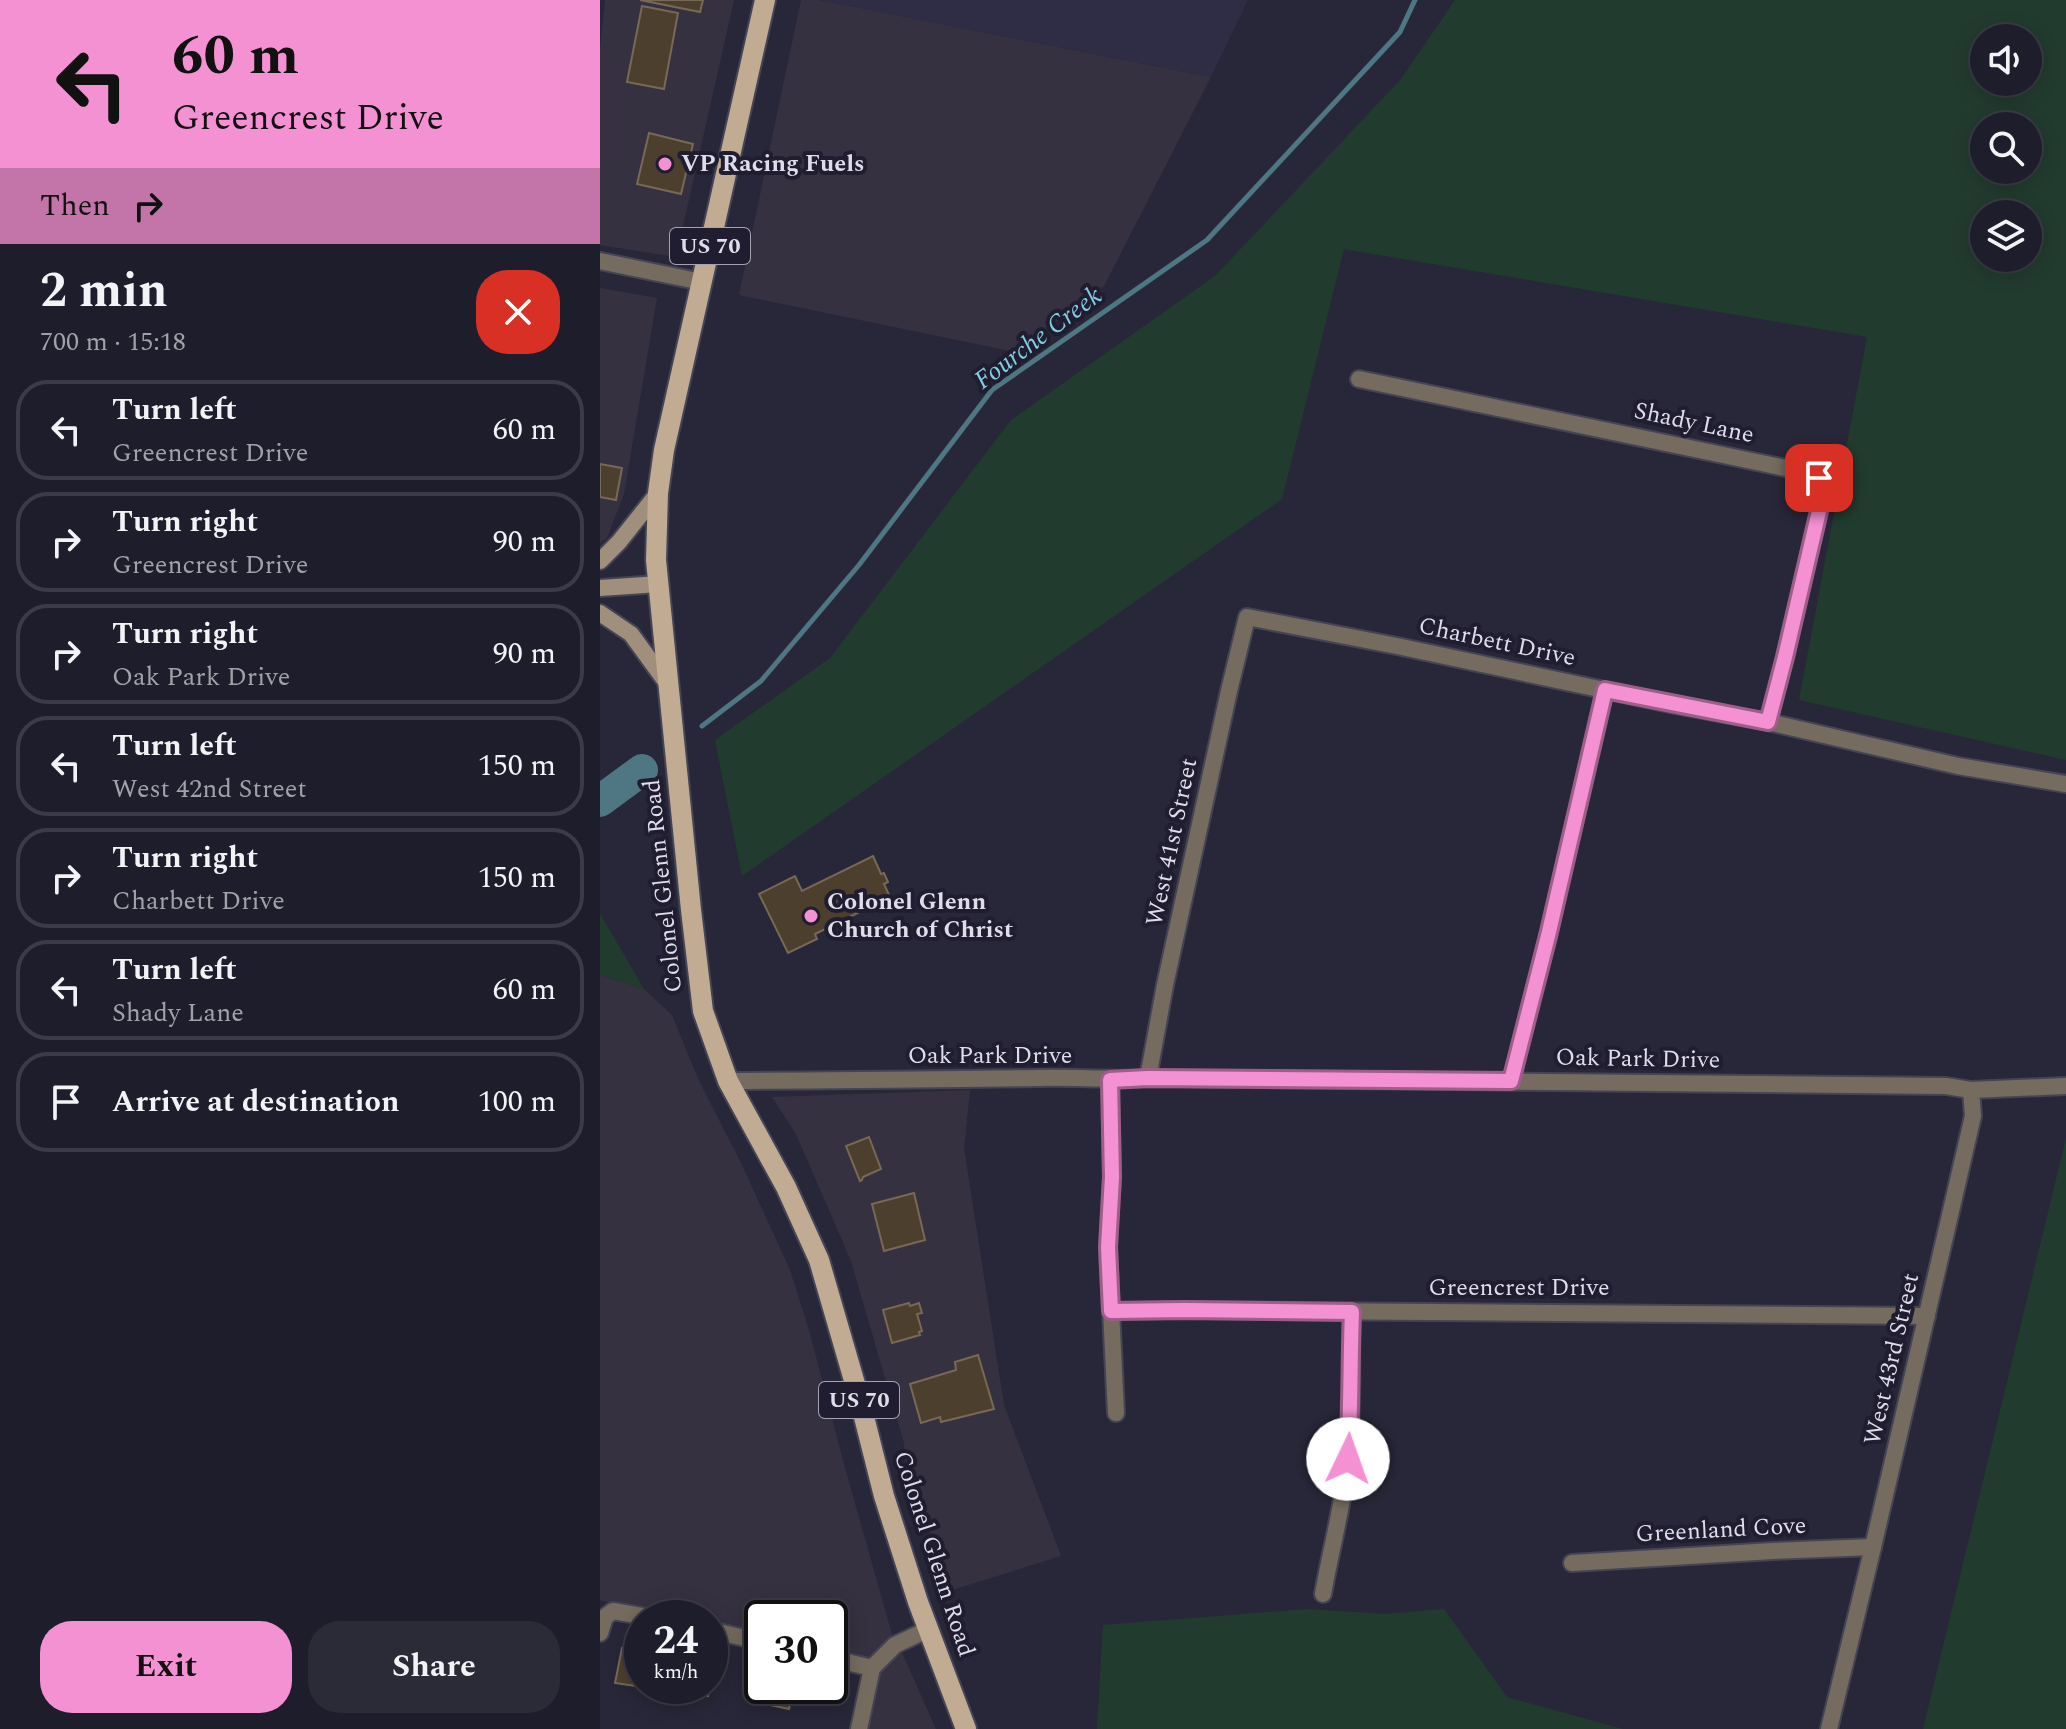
<!DOCTYPE html>
<html lang="en">
<head>
<meta charset="utf-8">
<style>
  :root { --surface:#1e1d2b; --page:#2b2a37; --text:#f1f3f6; --muted:#a1a2a9; --line:#3c3b47; --accent:#f491d3 }
  body { margin:0; font-family:Spectral,serif; background:var(--page); color:var(--text); height:100vh; display:flex; flex-direction:column; font-size:30px; white-space:nowrap }
  * { box-sizing:border-box; margin:0 }
  p { font-size:26px; color:var(--muted) }
  .icon { flex:none; width:44px; height:44px; fill:none; stroke:currentColor; stroke-width:2; stroke-linecap:round; stroke-linejoin:round }
  .map { position:relative; flex:1; overflow:hidden }
  .panel { display:flex; flex-direction:column; background:var(--surface); width:600px }
  .panel>* { flex:none }
  .top-card { background:#f491d3; color:#111; overflow:hidden }
  .controls { position:absolute; left:1370px; top:24px; display:grid; gap:16px }
  .controls a { display:grid; place-items:center; width:72px; height:72px; border-radius:50%; background:var(--surface); box-shadow:0 4px 20px #0003,0 0 0 2px var(--line); font-size:40px }
  .speed { position:absolute; left:24px; top:1600px; display:flex; gap:16px; font-size:40px; font-weight:700; text-align:center }
  .speed>* { display:grid; place-content:center; width:104px; height:104px; border-radius:50%; background:var(--surface); box-shadow:0 4px 20px #0003,0 0 0 2px var(--line); line-height:1 }
  .speed small { font-size:20px; font-weight:400 }
  .speed .limit { border:4px solid #111; border-radius:12px; background:#fff; color:#111 }
  .pin { position:absolute; display:grid; place-items:center; width:68px; height:68px; color:#fff; margin:-34px; border-radius:16px; box-shadow:0 4px 12px #0006 }
  .me { position:absolute; width:88px; margin:-44px; rotate:3deg; stroke-linejoin:round; filter:drop-shadow(0 0 6px #0008) }
  .turn { display:flex; align-items:center; gap:28px; height:168px; padding:0 40px; font-size:36px }
  .turn .icon { width:104px; height:104px; stroke-width:2.5 }
  .turn b { display:block; font-size:56px; line-height:68px }
  .then { display:flex; align-items:center; height:76px; padding:0 40px; background:#0003; gap:16px; font-size:30px }
  .round { display:grid; place-items:center; flex:none; width:84px; height:84px; border-radius:32px; background:var(--page) }
  .overview { display:flex; align-items:center; justify-content:space-between; height:136px; padding:0 40px }
  h1 { font-size:48px; font-weight:700; line-height:60px }
  .button { display:flex; gap:16px; margin-top:auto; padding:16px 40px }
  .button a { flex:1; height:92px; border-radius:32px; background:var(--accent); color:#111; font-size:32px; font-weight:700; line-height:92px; text-align:center }
  .button a+a { background:var(--page); color:var(--text) }
  ul { padding:0; list-style:none }
  li { display:flex; align-items:center; gap:24px; height:100px; margin:0 16px 12px; padding:0 24px; border:4px solid var(--line); border-radius:32px }
  li div { flex:1 }
  li b { display:block; font-size:30px }
  li em { font-style:normal }
  main { display:flex; flex:1; min-height:0 }
  .map>svg:first-child { display:block }
  .commercial { fill:#363140 }
  .built { fill:#2f2c45 }
  .green { fill:#223b2f; fill-rule:evenodd }
  .lines { fill:none; stroke-linecap:round; stroke-linejoin:round }
  .stream { stroke:#4e7683; stroke-width:5 }
  .river { stroke:#4e7683; stroke-width:32 }
  .building { fill:#4d3f2e; stroke:#786957; stroke-width:2 }
  .street-casing { stroke:#454455; stroke-width:20 }
  .secondary-casing { stroke:#454455; stroke-width:20 }
  .primary-casing { stroke:#454455; stroke-width:24 }
  .street { stroke:#756b5f; stroke-width:16 }
  .secondary { stroke:#9f8f7c; stroke-width:16 }
  .primary { stroke:#c1ac93; stroke-width:20 }
  .route-casing { stroke:#9f5e89; stroke-width:20 }
  .route { stroke:#f491d3; stroke-width:14 }
  .poi-dot { fill:#f491d3; stroke:#1f1d2f; stroke-width:3 }
  .labels { text-anchor:middle; dominant-baseline:central; stroke-width:8; stroke-linejoin:round; paint-order:stroke }
  .shield { fill:#1f1d2f; stroke:#a5a3b1; stroke-width:2 }
  .shield-label { font-size:22px; font-weight:bold; fill:#dedde9 }
  .poi-label { font-size:24px; font-weight:bold; fill:#dedde9; stroke:#1f1d2f; text-anchor:start }
  .street-label { font-size:24px; fill:#dedde9; stroke:#1f1d2f }
  .water-label { font-size:26px; font-style:italic; fill:#84cde4; stroke:#1f1d2f }
</style>
</head>
<body>
<main>
<section class="panel">
<div class="top-card">
<div class="turn"><svg class="icon" aria-label="left" viewBox="0 0 24 24"><path d="M17 20v-9H6M10 6l-5 5 5 5"/></svg><div><b>60 m</b>Greencrest Drive</div></div>
<div class="then">Then<svg class="icon" aria-label="right" viewBox="0 0 24 24"><path d="M7 20v-9h11M14 6l5 5-5 5"/></svg></div>
</div>
<div class="overview"><div><h1>2 min</h1><p>700 m · 15:18</p></div><a class="round" style="background:#d93025;color:#fff"><svg class="icon" aria-label="close" viewBox="0 0 24 24"><path d="M6 6l12 12M18 6L6 18"/></svg></a></div>
<ul>
<li><svg class="icon" aria-label="left" viewBox="0 0 24 24"><path d="M17 20v-9H6M10 6l-5 5 5 5"/></svg><div><b>Turn left</b><p>Greencrest Drive</p></div><em>60 m</em></li>
<li><svg class="icon" aria-label="right" viewBox="0 0 24 24"><path d="M7 20v-9h11M14 6l5 5-5 5"/></svg><div><b>Turn right</b><p>Greencrest Drive</p></div><em>90 m</em></li>
<li><svg class="icon" aria-label="right" viewBox="0 0 24 24"><path d="M7 20v-9h11M14 6l5 5-5 5"/></svg><div><b>Turn right</b><p>Oak Park Drive</p></div><em>90 m</em></li>
<li><svg class="icon" aria-label="left" viewBox="0 0 24 24"><path d="M17 20v-9H6M10 6l-5 5 5 5"/></svg><div><b>Turn left</b><p>West 42nd Street</p></div><em>150 m</em></li>
<li><svg class="icon" aria-label="right" viewBox="0 0 24 24"><path d="M7 20v-9h11M14 6l5 5-5 5"/></svg><div><b>Turn right</b><p>Charbett Drive</p></div><em>150 m</em></li>
<li><svg class="icon" aria-label="left" viewBox="0 0 24 24"><path d="M17 20v-9H6M10 6l-5 5 5 5"/></svg><div><b>Turn left</b><p>Shady Lane</p></div><em>60 m</em></li>
<li><svg class="icon" aria-label="arrive" viewBox="0 0 24 24"><path d="M6 21V4h12l-3 4 3 4H6"/></svg><div><b>Arrive at destination</b></div><em>100 m</em></li>
</ul>
<div class="button"><a>Exit</a><a>Share</a></div>
</section>
<div class="map">
<svg width="1466" height="1729" viewBox="0 0 1466 1729">
  <rect width="100%" height="100%" fill="#282739"/>
  <g class="commercial">
    <path d="M5 0H134L76 257 0 245V50Z"/>
    <path d="M201 0H220L611 77 504 286 415 352 139 295Z"/>
    <path d="M0 288 57 298 24 494 7 538 0 543Z"/>
    <path d="M0 975 44 989 72 1015 99 1081 141 1163 190 1270 209 1330 245 1468 295 1645 303 1655 336 1729H259L272 1668 230 1658V1618H162V1641L110 1628V1618H70L0 1600Z"/>
    <path d="M370 1090 364 1148 404 1405 461 1556 349 1591 305 1458 304 1443 251 1261 196 1134 172 1097Z"/>
  </g>
  <path class="built" d="M220 0H648L611 77Z"/>
  <g class="green">
    <path d="M855 0H1466V760L1199 700 1267 337 744 249 682 499 142 876 115 740 230 658 411 420 615 276 801 79ZM1384 38H1428V82H1384ZM1384 126H1428V170H1384ZM1384 214H1428V258H1384Z"/>
    <path d="M0 914 44 989 0 975Z"/>
    <path d="M1466 1138V1729H1323Z"/>
    <path d="M708 1609 784 1614 844 1609 907 1697 1023 1729H497L503 1625Z"/>
  </g>
  <g class="lines">
    <path class="stream" d="M102 726 161 681 259 565 392 390 607 240 800 32 815 0"/>
    <path class="river" d="M0 801 42 770"/>
  </g>
  <g class="building">
    <path d="M40 0H103L100 12Z"/>
    <path d="M42 6 78 13 64 89 27 82Z"/>
    <path d="M49 133 93 144 81 194 37 184Z"/>
    <path d="M0 464 22 468 16 500 0 497Z"/>
    <path d="M273 856 281 874 284 873 288 882 284 884 290 897 215 934 217 939 188 953 159 894 195 876 202 891Z"/>
    <path d="M269 1137 281 1169 263 1177 262 1180 260 1181 246 1146Z"/>
    <path d="M314 1193 325 1240 284 1251 272 1204Z"/>
    <path d="M309 1303 310 1306 319 1303 322 1313 317 1314 322 1331 319 1332 320 1335 292 1343 283 1310Z"/>
    <path d="M378 1355 394 1409 341 1422 340 1417 321 1423 310 1384 356 1370 355 1362Z"/>
    <path d="M22 1648 40 1652 39 1657 42 1658V1686H50L49 1688 15 1683Z"/>
    <path d="M152 1674 162 1676V1686H194L189 1709 146 1700Z"/>
    <path d="M94 1686H110L108 1696 93 1693Z"/>
  </g>
  <g class="lines">
    <g class="street-casing">
      <g id="street">
        <path d="M0 261 102 282"/>
        <path d="M759 379 1214 474C1221 480 1223 485 1223 494L1185 657 1168 722"/>
        <path d="M548 1078 565 985 629 691 647 617 797 646 1075 705 1168 722 1358 766 1466 784"/>
        <path d="M510 1080 512 1177 508 1247 516 1413"/>
        <path d="M128 1081C231 1080 334 1080 437 1078 474 1077 511 1080 548 1078L1346 1086 1371 1090 1466 1086"/>
        <path d="M911 1081 948 936 1005 690"/>
        <path d="M511 1311 585 1310 1327 1316"/>
        <path d="M972 1563 1173 1551 1273 1547"/>
        <path d="M723 1594C731 1549 743 1505 748 1460 753 1411 750 1361 752 1312"/>
        <path d="M110 1630 162 1642"/>
        <path d="M0 1633 5 1617 13 1611 53 1618"/>
        <path d="M230 1658 272 1668"/>
        <path d="M259 1729 272 1668 295 1645 329 1629"/>
        <path d="M1229 1729 1273 1547 1373 1116 1371 1090"/>
      </g>
    </g>
    <g class="secondary-casing">
      <g id="secondary">
        <path d="M0 561 19 542 58 493"/>
        <path d="M0 588 59 584"/>
        <path d="M0 613 31 634 69 686"/>
      </g>
    </g>
    <g class="primary-casing">
      <path id="primary" d="M165 0 64 450 58 493 56 560 91 910 103 1011 128 1081 186 1187 219 1260 260 1401 284 1496 318 1602 366 1729"/>
    </g>
    <use href="#street" class="street"/>
    <use href="#secondary" class="secondary"/>
    <use href="#primary" class="primary"/>
  </g>
  <g class="lines">
    <g class="route-casing">
      <path id="route" d="M748 1459C751 1410 750 1361 752 1312L585 1310 511 1311 508 1247 512 1177 510 1080 548 1078 911 1081 948 936 1005 690 1168 722 1185 657 1223 494V486L1219 478"/>
    </g>
    <use href="#route" class="route"/>
  </g>
  <g class="poi-dot">
    <circle cx="65" cy="164" r="8"/>
    <circle cx="211" cy="916" r="8"/>
  </g>
  <g class="labels">
    <g class="shield">
      <rect x="70" y="228" width="80" height="36" rx="6"/>
      <rect x="219" y="1382" width="80" height="36" rx="6"/>
    </g>
    <g class="shield-label">
      <text x="110" y="246">US 70</text>
      <text x="259" y="1400">US 70</text>
    </g>
    <g class="poi-label">
      <text x="81" y="164">VP Racing Fuels</text>
      <text x="227" y="902">Colonel Glenn<tspan x="227" dy="28">Church of Christ</tspan></text>
    </g>
    <g class="street-label">
      <text transform="translate(1094 423) rotate(12)">Shady Lane</text>
      <text transform="translate(897 642) rotate(12)">Charbett Drive</text>
      <text transform="translate(572 842) rotate(-78)">West 41st Street</text>
      <text transform="translate(63 886) rotate(-96)">Colonel Glenn Road</text>
      <text x="390" y="1056">Oak Park Drive</text>
      <text transform="translate(1038 1059) rotate(1)">Oak Park Drive</text>
      <text x="919" y="1288">Greencrest Drive</text>
      <text transform="translate(1292 1359) rotate(-77)">West 43rd Street</text>
      <text transform="translate(1121 1530) rotate(-3)">Greenland Cove</text>
      <text transform="translate(334 1554) rotate(72)">Colonel Glenn Road</text>
    </g>
    <g class="water-label">
      <text transform="translate(438 338) rotate(-37)">Fourche Creek</text>
    </g>
  </g>
</svg>
<div class="controls">
<a><svg class="icon" aria-label="sound" viewBox="0 0 24 24"><path d="M4 9h4l5-4v14l-5-4H4zM17 9q2 3 0 6"/></svg></a>
<a><svg class="icon" aria-label="search" viewBox="0 0 24 24"><circle cx="10" cy="10" r="6"/><path d="M15 15l6 6"/></svg></a>
<a><svg class="icon" aria-label="layers" viewBox="0 0 24 24"><path d="M12 4l9 5-9 5-9-5zM3 14l9 5 9-5"/></svg></a>
</div>
<div class="speed"><div>24<small>km/h</small></div><div class="limit">30</div></div>
<div class="pin" style="left:1219px;top:478px;background:#d93025"><svg class="icon" aria-label="arrive" viewBox="0 0 24 24"><path d="M6 21V4h12l-3 4 3 4H6"/></svg></div>
<svg class="me" style="left:748px;top:1459px" viewBox="-20 -20 40 40"><circle r="19" fill="#fff"/><path d="M0-13L10 11 0 6-10 11z" fill="#f491d3"/></svg>
</div>
</main>
</body>
</html>
